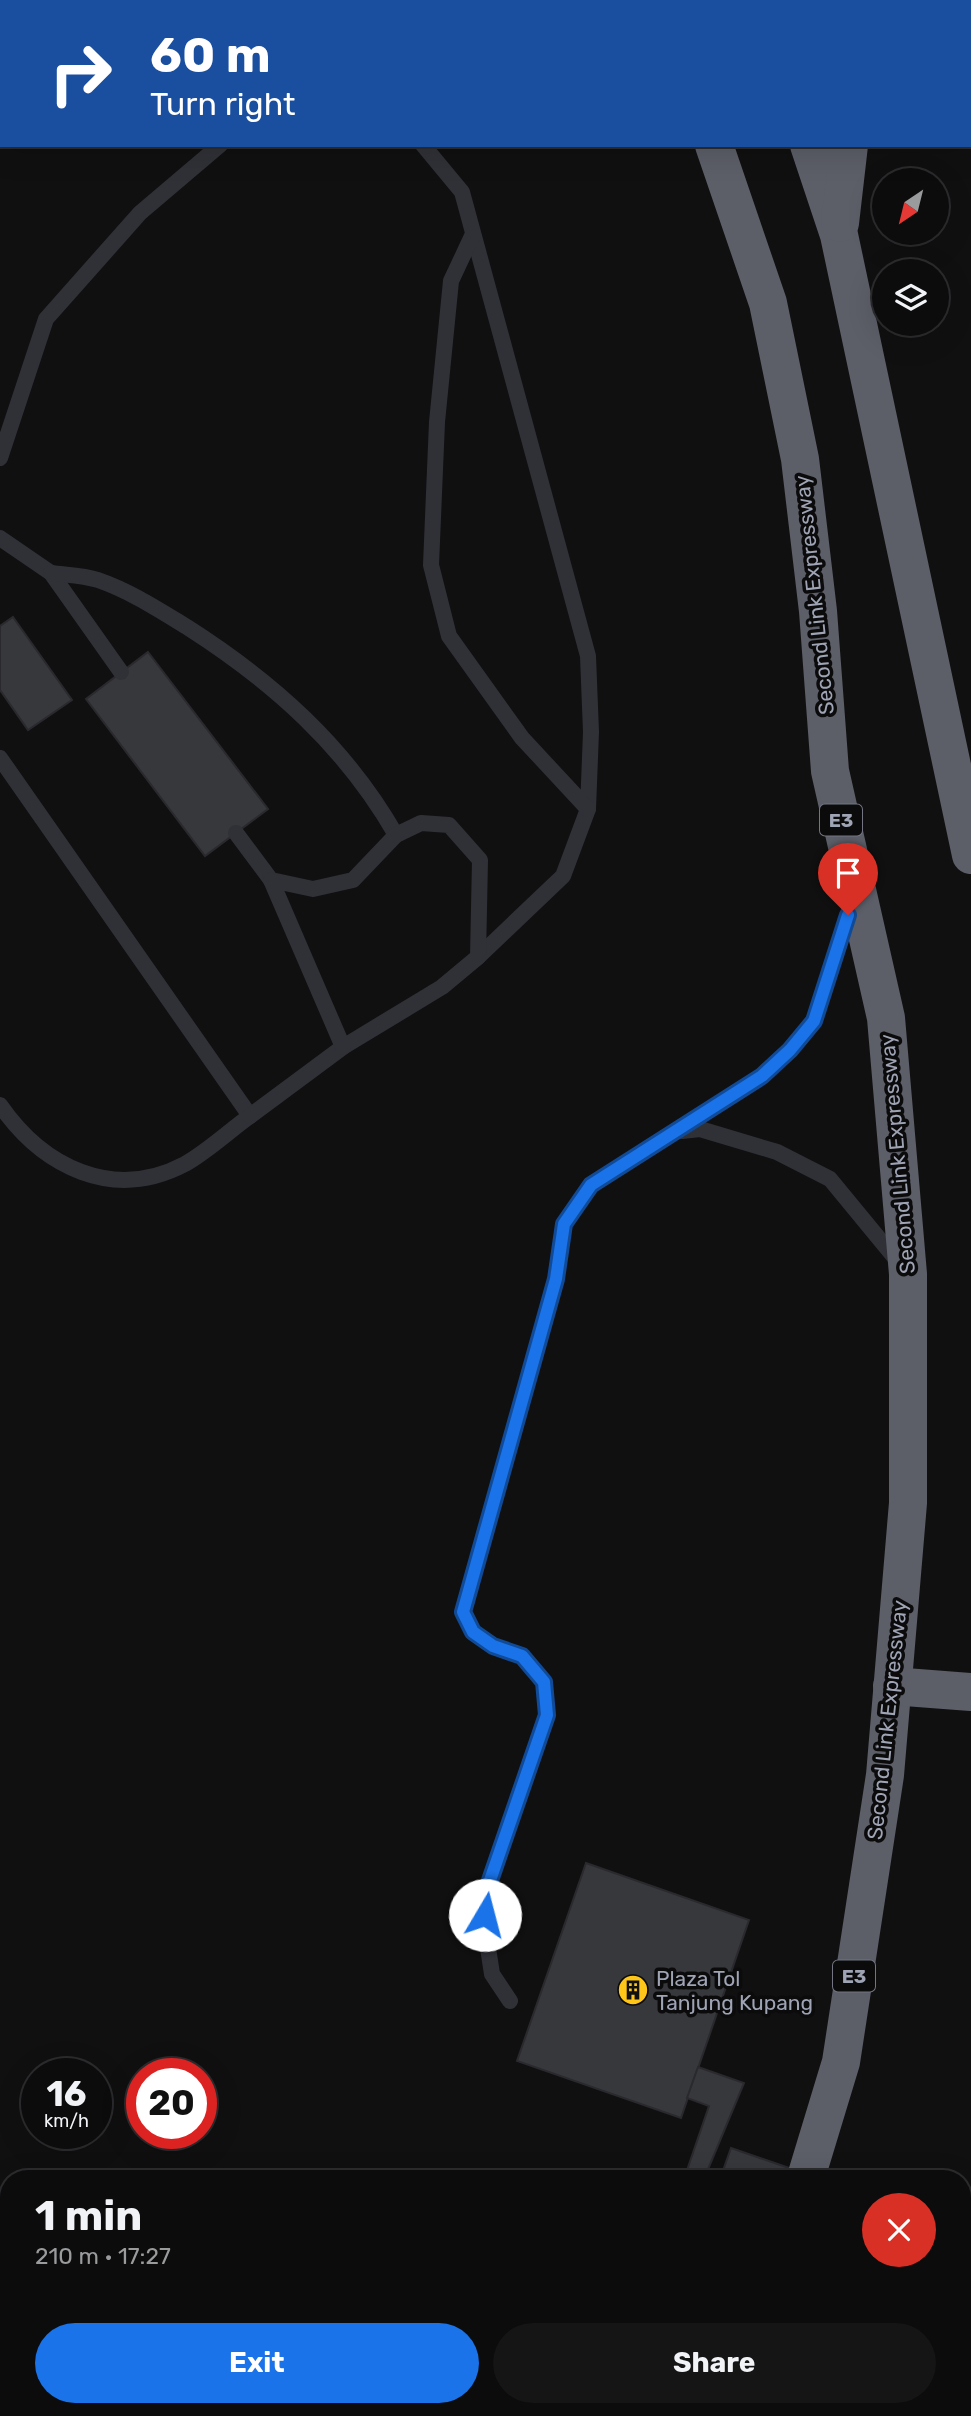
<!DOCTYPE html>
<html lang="en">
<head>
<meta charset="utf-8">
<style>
  :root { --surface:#0c0c0d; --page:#151516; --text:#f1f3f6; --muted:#9a9b9d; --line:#2c2c2e; --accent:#1a73e8 }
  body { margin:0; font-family:Rubik,sans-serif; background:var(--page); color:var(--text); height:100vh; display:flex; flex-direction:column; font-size:26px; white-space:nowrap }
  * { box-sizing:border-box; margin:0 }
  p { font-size:23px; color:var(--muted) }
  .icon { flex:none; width:38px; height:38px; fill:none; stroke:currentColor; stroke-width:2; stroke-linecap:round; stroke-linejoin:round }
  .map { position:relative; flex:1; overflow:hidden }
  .details { position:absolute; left:0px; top:2170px; width:971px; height:247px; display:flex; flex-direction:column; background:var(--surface); border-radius:28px 28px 0 0; box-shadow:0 7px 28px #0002,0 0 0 2px var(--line) }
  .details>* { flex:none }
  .banner { position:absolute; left:0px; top:0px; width:971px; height:147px; box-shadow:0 7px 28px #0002,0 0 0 2px var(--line); background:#1a4fa0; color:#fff; overflow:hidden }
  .needle { width:46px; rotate:215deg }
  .controls { position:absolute; left:872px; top:168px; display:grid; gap:14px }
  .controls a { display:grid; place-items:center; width:77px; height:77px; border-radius:50%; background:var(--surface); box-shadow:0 7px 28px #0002,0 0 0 2px var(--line); font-size:35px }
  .speed { position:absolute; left:21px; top:2058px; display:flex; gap:14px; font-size:35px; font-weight:700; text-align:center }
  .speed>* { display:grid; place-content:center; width:91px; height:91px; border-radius:50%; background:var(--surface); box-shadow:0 7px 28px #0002,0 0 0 2px var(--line); line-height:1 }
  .speed small { font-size:18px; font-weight:400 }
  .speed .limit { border:10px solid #d22; background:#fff; color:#111 }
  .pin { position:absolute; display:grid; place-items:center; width:60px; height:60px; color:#fff; margin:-72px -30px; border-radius:50% 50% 50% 0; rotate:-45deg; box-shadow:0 0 7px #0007 }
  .pin .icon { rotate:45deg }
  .me { position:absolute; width:77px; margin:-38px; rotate:8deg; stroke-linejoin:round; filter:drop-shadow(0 0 5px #0008) }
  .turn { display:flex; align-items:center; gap:24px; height:147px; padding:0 35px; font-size:32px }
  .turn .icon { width:91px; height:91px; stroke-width:2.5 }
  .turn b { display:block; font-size:49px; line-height:60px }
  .round { display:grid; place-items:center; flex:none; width:74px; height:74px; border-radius:37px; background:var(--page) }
  .headline { display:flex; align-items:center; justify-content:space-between; height:119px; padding:0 35px }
  h1 { font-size:42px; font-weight:700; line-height:52px }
  .button { display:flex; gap:14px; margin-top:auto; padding:14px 35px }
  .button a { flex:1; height:80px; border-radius:42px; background:var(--accent); color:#fff; font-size:28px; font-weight:700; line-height:80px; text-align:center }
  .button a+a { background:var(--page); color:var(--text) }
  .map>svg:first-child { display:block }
  .building { fill:#37383c; stroke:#2a292e; stroke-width:2 }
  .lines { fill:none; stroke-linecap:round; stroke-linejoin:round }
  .service { stroke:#303137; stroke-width:16 }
  .motorway { stroke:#5c5e68; stroke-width:38 }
  .route-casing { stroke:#114b97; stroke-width:18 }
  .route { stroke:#1a73e8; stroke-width:12 }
  .labels { text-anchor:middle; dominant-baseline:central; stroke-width:7; stroke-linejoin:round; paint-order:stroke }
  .shield { fill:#0b0b0c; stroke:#737682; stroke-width:2 }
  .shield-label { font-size:19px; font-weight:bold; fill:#9fa4b4 }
  .street-label { font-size:21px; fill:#9fa4b4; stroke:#0b0b0c }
  .poi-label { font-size:21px; fill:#9fa4b4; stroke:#0b0b0c; text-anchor:start }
</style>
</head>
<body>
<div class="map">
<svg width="971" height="2416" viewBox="0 0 971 2416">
  <rect width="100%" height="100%" fill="#101011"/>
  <g class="building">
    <path d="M13 617 72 700 28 730 0 690V626Z"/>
    <path d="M148 652 268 809 205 856 86 699Z"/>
    <path d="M586 1863 749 1920 681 2118 517 2061Z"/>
    <path d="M698 2067 744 2083 704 2179H684L709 2106 687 2098Z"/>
    <path d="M731 2148 821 2179H720Z"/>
    <path d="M962 2228 971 2231V2362L962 2359Z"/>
  </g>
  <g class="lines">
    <g class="service">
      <path d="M423 145 462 192 588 656 591 732 588 809 563 876 478 957"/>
      <path d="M473 234 451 281 437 422 431 565 449 636 522 738 588 809"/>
      <path d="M0 458 46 319 140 213 220 145"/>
      <path d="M0 538 51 573 121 672"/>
      <path d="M51 573C66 575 83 575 98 580 130 591 159 610 187 627 273 682 345 746 396 835"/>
      <path d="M0 758 250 1116C229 1131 208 1151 185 1164 113 1202 43 1167 0 1105"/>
      <path d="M236 833 271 880 313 889 353 880 396 835 421 823 449 825 480 860 478 957 442 987 343 1047 250 1116"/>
      <path d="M271 880 343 1047"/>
      <path d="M682 1131 700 1129 777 1152 830 1179 900 1264"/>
      <path d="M510 2001 492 1974 486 1935 485 1895 547 1715 544 1682 522 1656 493 1646 473 1632 463 1612 556 1279 564 1224 591 1185 762 1076 790 1050 814 1021 851 906"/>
    </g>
    <g class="motorway">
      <path d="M640 0 641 2"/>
      <path d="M670 0V2"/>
      <path d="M760 0 761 2"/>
      <path d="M870 2V0"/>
      <path d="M714 145 768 303 800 459 818 611 830 771 886 1018 908 1274V1503L885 1775 841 2062 807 2174"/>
      <path d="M809 145 839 235 971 855"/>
      <path d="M840 223 849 145"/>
      <path d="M892 1686 971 1692"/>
      <path d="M970 2230 971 2223"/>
      <path d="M721 2416 724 2408"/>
      <path d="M900 2416 904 2408"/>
    </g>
  </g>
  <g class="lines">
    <g class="route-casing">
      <path id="route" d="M485 1915V1895L547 1715 544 1682 522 1656 493 1646 473 1632 463 1612 556 1279 564 1224 591 1185 762 1076 790 1050 814 1021 848 915"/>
    </g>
    <use href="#route" class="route"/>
  </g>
  <defs>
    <g id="building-disc" transform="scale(1.575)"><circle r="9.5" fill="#ffc61a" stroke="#0b0b0c"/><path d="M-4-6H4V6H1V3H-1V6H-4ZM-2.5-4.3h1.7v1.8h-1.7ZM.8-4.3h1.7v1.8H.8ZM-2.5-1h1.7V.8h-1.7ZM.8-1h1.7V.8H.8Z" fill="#111"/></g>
  </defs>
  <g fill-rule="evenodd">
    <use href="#building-disc" x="633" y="1990"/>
  </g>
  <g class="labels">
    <g class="shield">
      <rect x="820" y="804.5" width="42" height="31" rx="5"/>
      <rect x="833" y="1960.5" width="42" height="31" rx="5"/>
    </g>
    <g class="shield-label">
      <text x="841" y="820">E3</text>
      <text x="854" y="1976">E3</text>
    </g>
    <g class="street-label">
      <text transform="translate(814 595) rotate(-96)">Second Link Expressway</text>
      <text transform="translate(897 1154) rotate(-95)">Second Link Expressway</text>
      <text transform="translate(887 1720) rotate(-84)">Second Link Expressway</text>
    </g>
    <g class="poi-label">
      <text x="656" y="1978">Plaza Tol<tspan x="656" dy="24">Tanjung Kupang</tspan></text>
    </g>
  </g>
</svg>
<div class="controls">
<a><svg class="needle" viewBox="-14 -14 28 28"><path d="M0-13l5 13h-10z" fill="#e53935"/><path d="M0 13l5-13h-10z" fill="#9a9b9d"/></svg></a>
<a><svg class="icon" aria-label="layers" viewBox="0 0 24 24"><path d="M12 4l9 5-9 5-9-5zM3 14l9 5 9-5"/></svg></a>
</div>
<div class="speed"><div>16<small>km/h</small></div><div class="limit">20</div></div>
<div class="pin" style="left:848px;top:915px;background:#d93025"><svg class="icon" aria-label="arrive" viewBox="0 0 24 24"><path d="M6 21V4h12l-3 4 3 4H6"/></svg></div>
<svg class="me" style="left:485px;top:1915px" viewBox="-20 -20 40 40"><circle r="19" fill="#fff"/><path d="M0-13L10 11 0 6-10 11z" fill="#1a73e8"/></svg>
<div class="banner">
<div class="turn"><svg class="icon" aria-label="right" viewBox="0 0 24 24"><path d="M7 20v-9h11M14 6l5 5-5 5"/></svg><div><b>60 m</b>Turn right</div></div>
</div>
<section class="details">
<div class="headline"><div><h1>1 min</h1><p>210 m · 17:27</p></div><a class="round" style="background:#d93025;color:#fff"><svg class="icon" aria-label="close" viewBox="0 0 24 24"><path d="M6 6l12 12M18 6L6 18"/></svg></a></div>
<div class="button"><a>Exit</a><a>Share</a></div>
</section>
</div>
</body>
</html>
